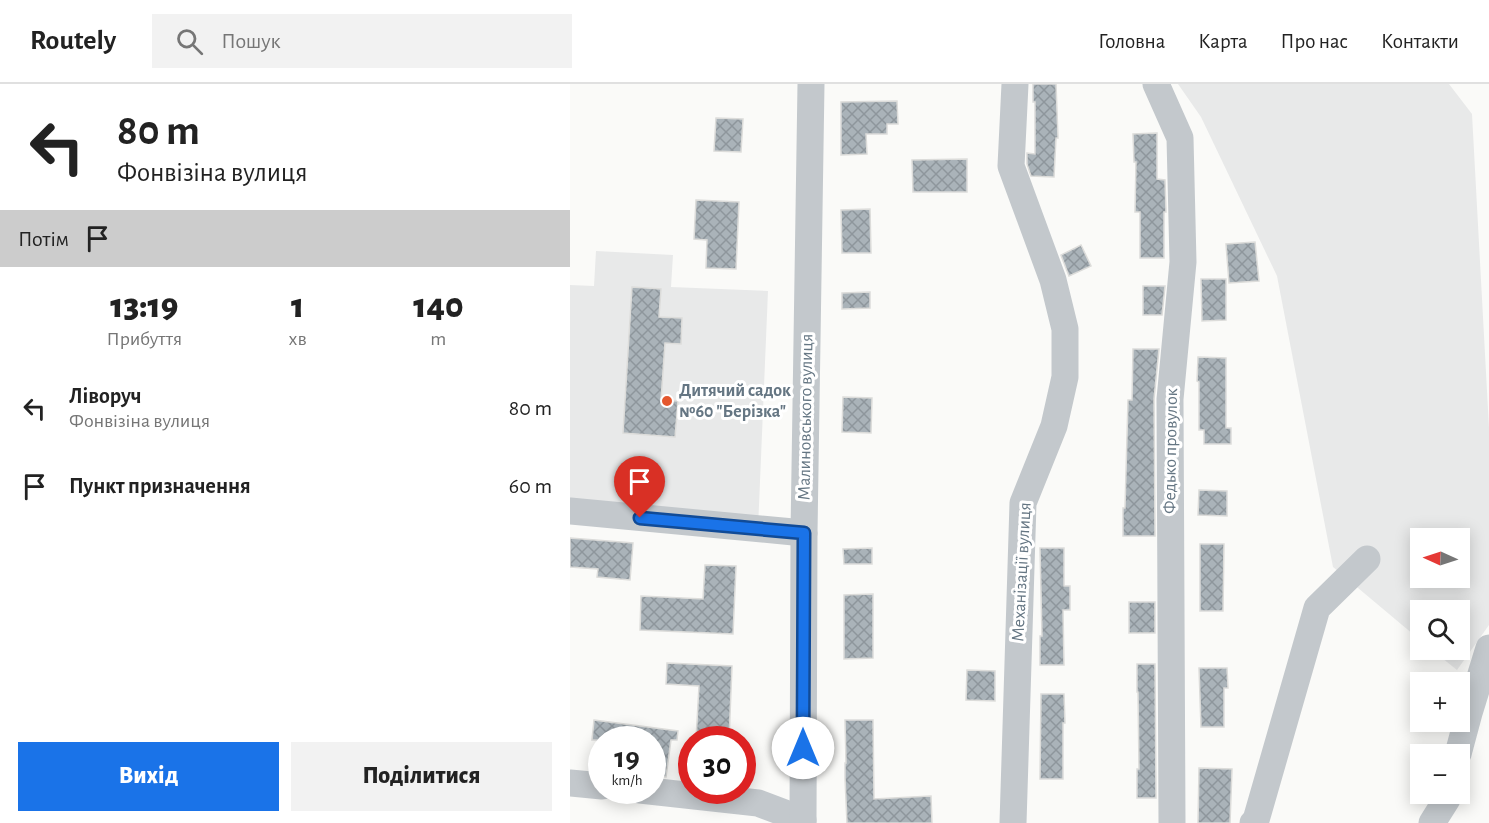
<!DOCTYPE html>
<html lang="uk">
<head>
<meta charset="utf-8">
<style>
  :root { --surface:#fff; --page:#f2f2f2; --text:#222; --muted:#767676; --line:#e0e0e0; --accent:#1a73e8 }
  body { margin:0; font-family:"Alegreya Sans",sans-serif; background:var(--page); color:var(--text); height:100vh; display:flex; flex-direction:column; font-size:22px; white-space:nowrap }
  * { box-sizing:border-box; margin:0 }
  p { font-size:20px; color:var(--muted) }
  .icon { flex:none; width:33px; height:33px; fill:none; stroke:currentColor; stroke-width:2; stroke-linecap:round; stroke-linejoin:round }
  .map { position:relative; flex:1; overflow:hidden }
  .drawer { display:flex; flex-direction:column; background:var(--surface); width:570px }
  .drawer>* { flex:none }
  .top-card { background:#fff; color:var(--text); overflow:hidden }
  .needle { width:39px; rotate:273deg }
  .tools { position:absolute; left:840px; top:444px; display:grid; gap:12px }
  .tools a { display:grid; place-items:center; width:60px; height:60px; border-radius:0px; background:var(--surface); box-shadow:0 3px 15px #0003; font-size:30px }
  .speed { position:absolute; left:18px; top:642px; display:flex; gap:12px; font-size:30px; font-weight:700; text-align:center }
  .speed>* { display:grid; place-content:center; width:78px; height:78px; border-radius:50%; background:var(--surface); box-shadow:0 3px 15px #0003; line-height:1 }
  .speed small { font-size:15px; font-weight:400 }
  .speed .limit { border:9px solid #d22; background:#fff; color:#111 }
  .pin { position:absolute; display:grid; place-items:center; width:51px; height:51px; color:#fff; margin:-62px -26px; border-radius:50% 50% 50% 0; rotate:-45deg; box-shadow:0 0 6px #0007 }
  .pin .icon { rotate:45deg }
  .me { position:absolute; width:66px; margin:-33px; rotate:0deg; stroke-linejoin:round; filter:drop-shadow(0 0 4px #0008) }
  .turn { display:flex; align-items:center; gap:21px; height:126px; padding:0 18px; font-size:27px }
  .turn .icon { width:78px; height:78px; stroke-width:2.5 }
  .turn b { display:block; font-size:42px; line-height:51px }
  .then { display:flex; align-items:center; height:57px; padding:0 18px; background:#0003; gap:12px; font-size:22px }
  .eta { display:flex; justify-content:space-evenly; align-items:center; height:102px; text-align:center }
  .eta b { font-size:36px; font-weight:800; line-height:42px }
  .button { display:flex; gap:12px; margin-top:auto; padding:12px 18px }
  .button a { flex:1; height:69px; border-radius:0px; background:var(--accent); color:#fff; font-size:24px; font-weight:800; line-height:69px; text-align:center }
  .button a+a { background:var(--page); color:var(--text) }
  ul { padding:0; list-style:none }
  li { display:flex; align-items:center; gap:18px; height:78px; padding:0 18px }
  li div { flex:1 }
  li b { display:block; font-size:22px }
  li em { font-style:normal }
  header { display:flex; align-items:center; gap:36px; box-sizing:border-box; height:84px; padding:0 30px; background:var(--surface); border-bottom:2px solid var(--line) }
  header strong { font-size:28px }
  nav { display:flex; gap:33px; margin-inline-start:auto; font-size:21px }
  .search { width:420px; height:54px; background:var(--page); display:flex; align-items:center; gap:15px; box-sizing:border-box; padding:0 21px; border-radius:0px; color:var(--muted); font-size:22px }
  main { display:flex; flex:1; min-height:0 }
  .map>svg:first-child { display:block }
  .built { fill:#e8e9e9; fill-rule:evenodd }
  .building { fill:url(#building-cross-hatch); stroke:#dcdcda; stroke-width:1.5 }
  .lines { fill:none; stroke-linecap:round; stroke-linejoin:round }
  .minor { stroke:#c3c8cc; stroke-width:27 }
  .route-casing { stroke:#114b97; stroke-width:15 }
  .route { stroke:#1a73e8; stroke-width:10 }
  .poi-dot { fill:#e4572e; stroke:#fff; stroke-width:2 }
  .labels { text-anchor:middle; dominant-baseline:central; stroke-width:6; stroke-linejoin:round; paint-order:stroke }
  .poi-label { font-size:18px; font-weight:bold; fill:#657683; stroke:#fff; text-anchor:start }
  .street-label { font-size:18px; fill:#657683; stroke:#fff }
</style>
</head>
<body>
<header>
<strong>Routely</strong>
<div class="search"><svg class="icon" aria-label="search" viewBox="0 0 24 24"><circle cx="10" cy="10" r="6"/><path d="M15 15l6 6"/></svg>Пошук</div>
<nav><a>Головна</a><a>Карта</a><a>Про нас</a><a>Контакти</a></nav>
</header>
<main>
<section class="drawer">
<div class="top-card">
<div class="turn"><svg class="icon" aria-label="left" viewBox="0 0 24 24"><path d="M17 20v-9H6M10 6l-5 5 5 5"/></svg><div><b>80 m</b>Фонвізіна вулиця</div></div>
<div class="then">Потім<svg class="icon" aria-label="arrive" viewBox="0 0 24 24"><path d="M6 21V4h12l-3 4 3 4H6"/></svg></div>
</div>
<div class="eta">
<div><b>13:19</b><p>Прибуття</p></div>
<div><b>1</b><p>хв</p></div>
<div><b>140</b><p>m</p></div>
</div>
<ul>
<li><svg class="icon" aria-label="left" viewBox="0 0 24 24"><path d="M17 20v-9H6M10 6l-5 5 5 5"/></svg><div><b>Ліворуч</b><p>Фонвізіна вулиця</p></div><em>80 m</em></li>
<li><svg class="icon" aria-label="arrive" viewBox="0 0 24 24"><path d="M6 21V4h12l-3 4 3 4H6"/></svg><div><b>Пункт призначення</b></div><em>60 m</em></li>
</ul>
<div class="button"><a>Вихід</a><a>Поділитися</a></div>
</section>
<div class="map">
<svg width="919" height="739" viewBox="0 0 919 739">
  <defs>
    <pattern id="building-cross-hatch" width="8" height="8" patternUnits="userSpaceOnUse" patternTransform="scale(1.5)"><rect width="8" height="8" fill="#aab3b9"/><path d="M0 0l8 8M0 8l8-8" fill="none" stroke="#8e969c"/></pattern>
  </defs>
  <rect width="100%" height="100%" fill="#fafaf8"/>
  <g class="built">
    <path d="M608 0H879L902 30 919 344V541L887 586 862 566H890V526H850V556L763 483 707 192 631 33ZM850 454H890V494H850Z"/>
    <path d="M26 167 103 171 101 203 198 207 188 445 0 427V201L24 202Z"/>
  </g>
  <g class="building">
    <path d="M463 0H486L488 54H486L484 93 461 92 457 80V69L465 70V18H463Z"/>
    <path d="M327 17 328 40H317V50H296L297 70 271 71V18Z"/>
    <path d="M146 34 173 35 171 68 144 67Z"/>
    <path d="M587 49V95L595 96 596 128H594V174H570V128H565L566 78H564L563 50Z"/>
    <path d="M397 75V108H343L342 76Z"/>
    <path d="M126 116 169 118 166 185 136 184 137 156 124 155Z"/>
    <path d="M300 125 301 169H272L271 126Z"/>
    <path d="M685 158 689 197 659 199 656 160Z"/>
    <path d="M511 161 521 182 499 192 491 171Z"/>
    <path d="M631 195H656V236L632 237Z"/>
    <path d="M573 202H595L592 231H573Z"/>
    <path d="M62 203 91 205 89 233 112 234 111 260 95 259 91 316 108 317 105 353 53 349Z"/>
    <path d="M300 208V224L272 225V209Z"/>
    <path d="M563 265H589L584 315 585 452H553V424H555L558 316H562Z"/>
    <path d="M628 273 656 274V344H661V360H634V346H629V298L627 297Z"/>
    <path d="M273 313 302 314 301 349 272 348Z"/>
    <path d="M629 406 657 407V432L628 431Z"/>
    <path d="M0 454 63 459 60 496 27 493 28 485 0 483Z"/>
    <path d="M630 460H654L653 527H630Z"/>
    <path d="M302 464V480H274L273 465Z"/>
    <path d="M470 464H494V502H500V526H493L494 581H470V552H472Z"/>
    <path d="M135 481 166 482 163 550 70 546 71 512 133 515Z"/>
    <path d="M303 510V574L274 575V511Z"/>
    <rect x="559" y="518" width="26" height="31"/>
    <path d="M97 579 162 582 159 656H126L129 602 96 600Z"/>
    <path d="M567 580H585L586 714H567V685H569L568 608H567Z"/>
    <path d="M629 584H657L658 604H654V643H631Z"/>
    <path d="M397 586 425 587V617L396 616Z"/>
    <path d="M471 610H494L495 639H493V695H470Z"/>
    <path d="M24 636 108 647 107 656H101L96 693 82 691 83 656H22Z"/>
    <path d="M275 636H303L304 715 361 712 362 739H277L275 694V679H276Z"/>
    <path d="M629 684 662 685 660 739H628Z"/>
  </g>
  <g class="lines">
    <g class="minor">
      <path d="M586 0 610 54 613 178 600 315 602 739"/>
      <path d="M0 427 234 449"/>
      <path d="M888 670 899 629 919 564"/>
      <path d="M0 699 32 702"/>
      <path d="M70 706 188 719 233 736"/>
      <path d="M233 739 234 449 241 0"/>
      <path d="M443 739 453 419 484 342 495 293V245L483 196 441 82 445 0"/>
      <path d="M683 739 686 736 747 524 797 475"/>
      <path d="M862 739 877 715 878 710"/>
    </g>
  </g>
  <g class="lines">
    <g class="route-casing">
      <path id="route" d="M70 434 234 449 233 664"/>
    </g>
    <use href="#route" class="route"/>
  </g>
  <circle class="poi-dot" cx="97" cy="317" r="6"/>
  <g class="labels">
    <g class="poi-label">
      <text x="109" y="307">Дитячий садок<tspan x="109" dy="21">№60 "Берізка"</tspan></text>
    </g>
    <g class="street-label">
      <text transform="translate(236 333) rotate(-89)">Малиновського вулиця</text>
      <text transform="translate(601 367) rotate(-89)">Федько провулок</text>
      <text transform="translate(452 488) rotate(-87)">Механізації вулиця</text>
    </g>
  </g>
</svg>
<div class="tools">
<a><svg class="needle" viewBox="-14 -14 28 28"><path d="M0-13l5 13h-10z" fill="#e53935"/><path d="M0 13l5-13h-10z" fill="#767676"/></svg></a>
<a><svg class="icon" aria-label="search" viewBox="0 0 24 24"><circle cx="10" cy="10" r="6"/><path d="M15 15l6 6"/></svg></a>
<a>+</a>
<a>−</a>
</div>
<div class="speed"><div>19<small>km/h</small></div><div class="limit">30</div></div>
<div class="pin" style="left:70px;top:434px;background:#d93025"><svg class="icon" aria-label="arrive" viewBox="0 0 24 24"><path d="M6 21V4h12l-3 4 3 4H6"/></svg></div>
<svg class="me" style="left:233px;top:664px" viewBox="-20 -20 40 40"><circle r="19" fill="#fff"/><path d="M0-13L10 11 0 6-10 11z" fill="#1a73e8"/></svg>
</div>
</main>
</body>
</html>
